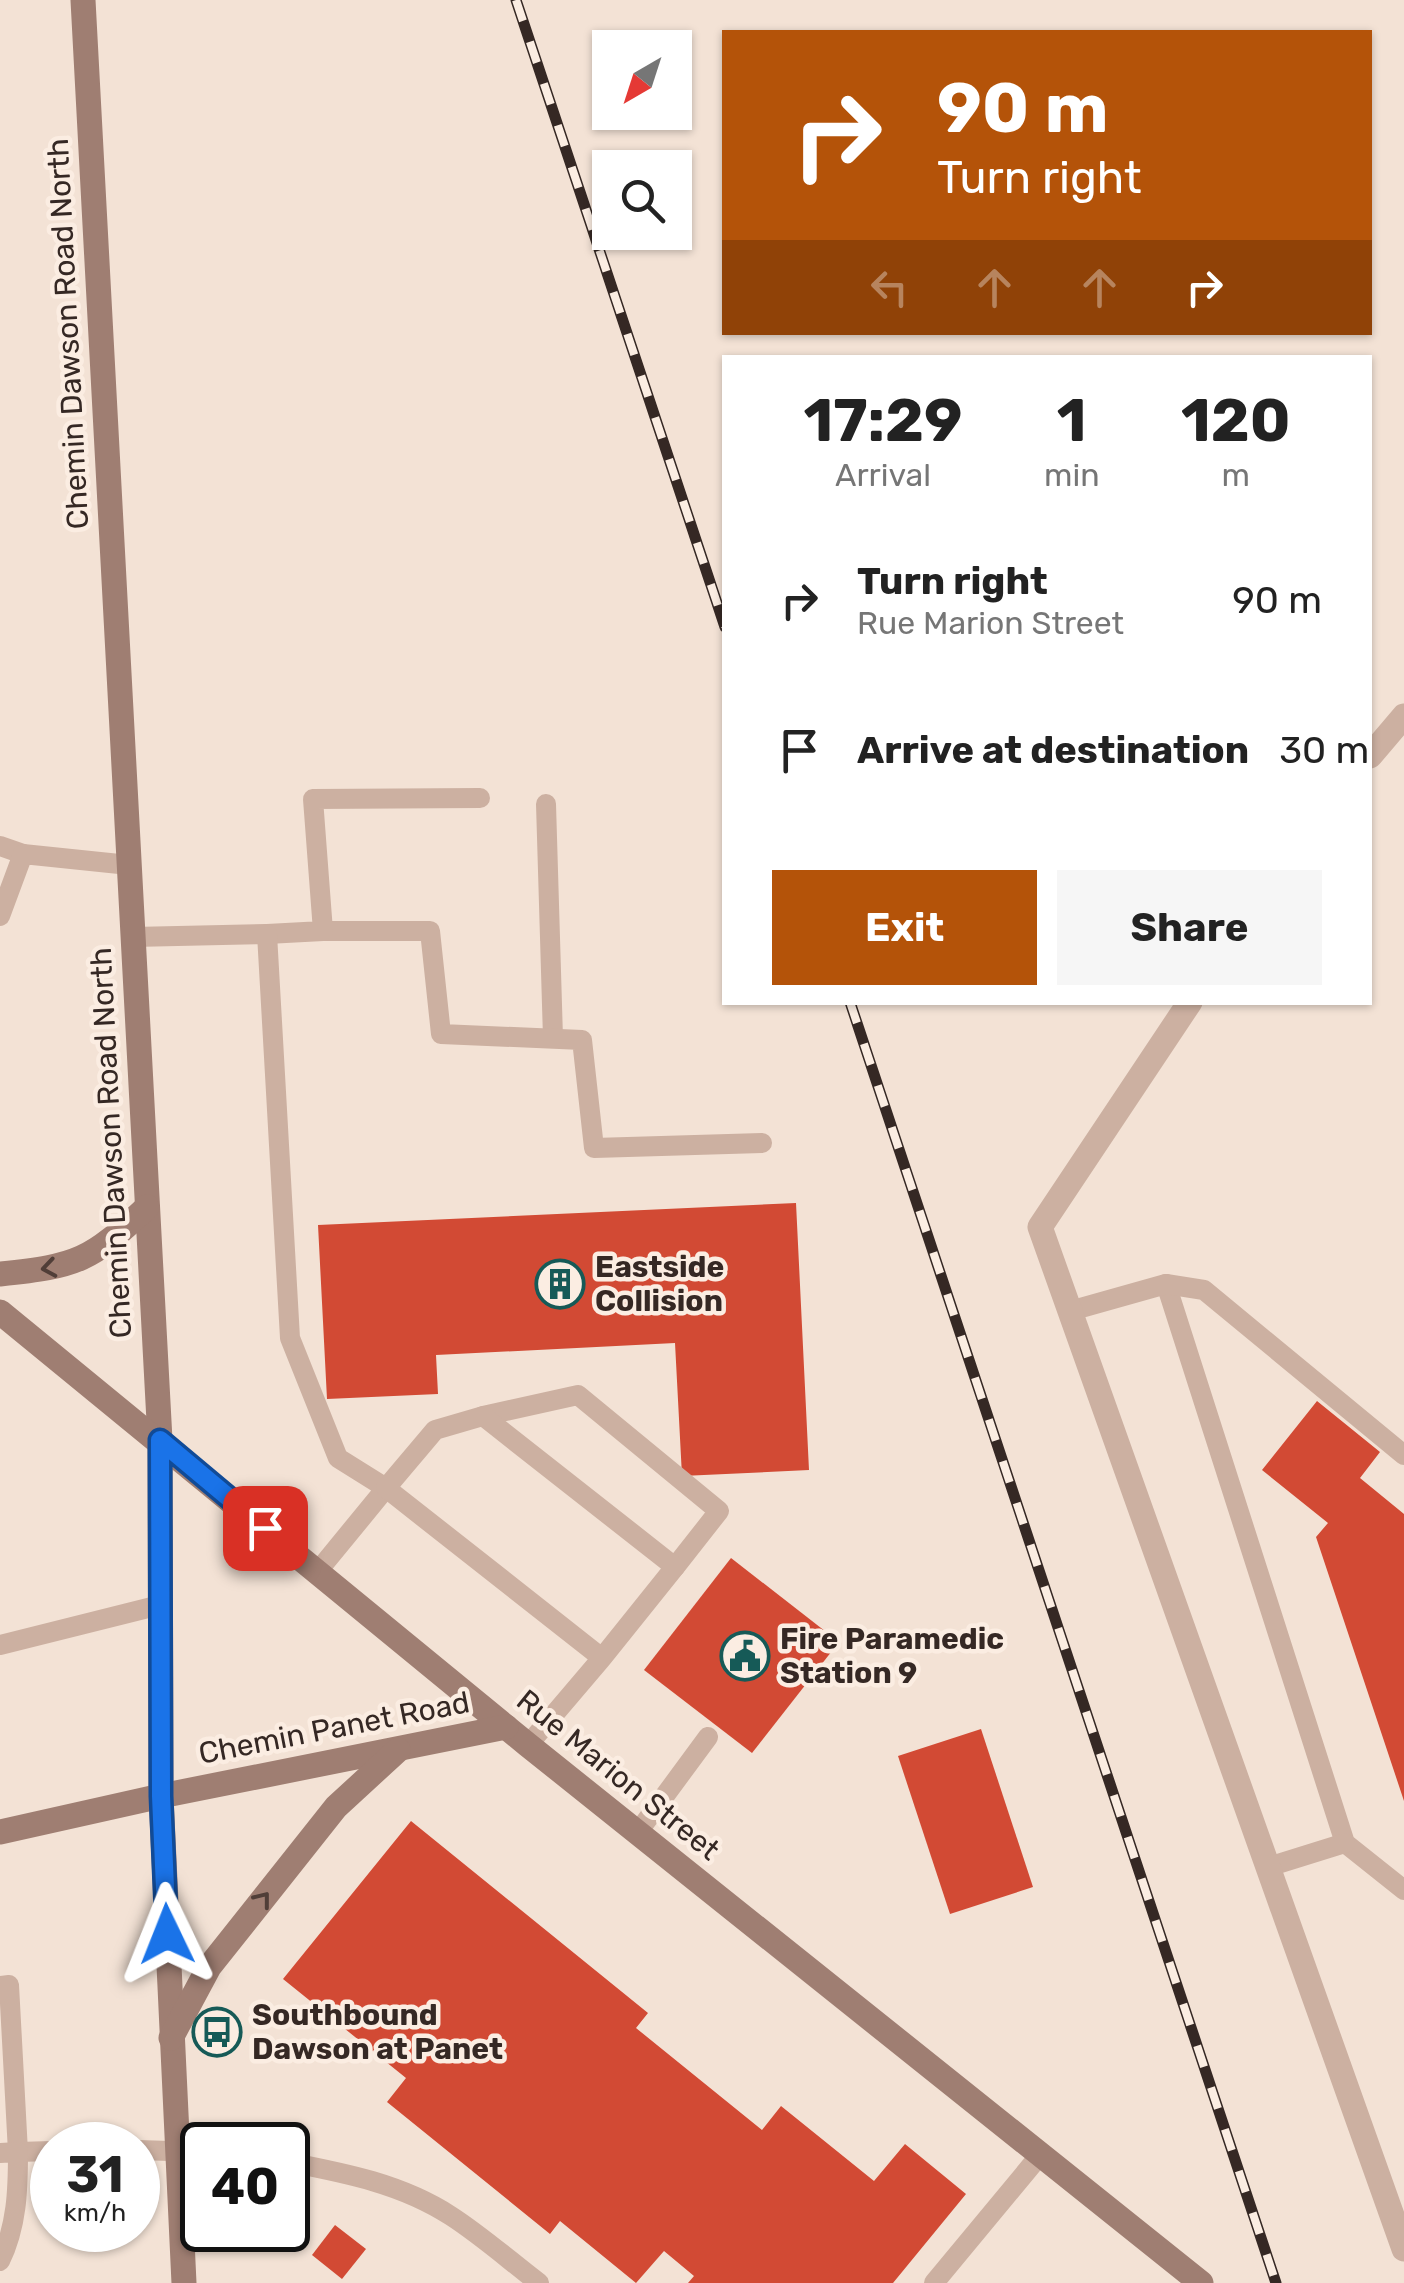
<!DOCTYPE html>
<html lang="en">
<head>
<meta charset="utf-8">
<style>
  :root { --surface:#fff; --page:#f6f6f6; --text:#222; --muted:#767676; --accent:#b45309 }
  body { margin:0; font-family:Rubik,sans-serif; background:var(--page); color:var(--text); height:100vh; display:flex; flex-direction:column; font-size:38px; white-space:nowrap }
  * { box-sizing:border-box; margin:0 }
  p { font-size:32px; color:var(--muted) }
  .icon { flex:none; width:55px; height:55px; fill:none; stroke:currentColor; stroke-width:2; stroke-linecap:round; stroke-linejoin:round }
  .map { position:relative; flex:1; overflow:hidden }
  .sheet { position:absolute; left:722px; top:355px; width:650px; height:650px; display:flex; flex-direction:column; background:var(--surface); border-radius:0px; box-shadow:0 2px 8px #0004 }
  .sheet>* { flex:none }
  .hud { position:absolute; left:722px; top:30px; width:650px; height:305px; border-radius:0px; box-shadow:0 2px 8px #0004; background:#b45309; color:#fff; overflow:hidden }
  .needle { width:65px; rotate:219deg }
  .tools { position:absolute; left:592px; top:30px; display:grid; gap:20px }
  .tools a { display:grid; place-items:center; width:100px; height:100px; border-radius:0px; background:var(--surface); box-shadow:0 2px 8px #0004; font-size:50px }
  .speed { position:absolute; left:30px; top:2122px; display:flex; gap:20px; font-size:50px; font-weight:700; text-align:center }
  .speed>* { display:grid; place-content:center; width:130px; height:130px; border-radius:50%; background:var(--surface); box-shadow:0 2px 8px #0004; line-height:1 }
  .speed small { font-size:25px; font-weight:400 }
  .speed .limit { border:5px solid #111; border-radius:15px; background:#fff; color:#111 }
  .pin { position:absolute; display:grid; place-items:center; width:85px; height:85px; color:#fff; margin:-42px; border-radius:20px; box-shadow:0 5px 15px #0006 }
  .me { position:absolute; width:110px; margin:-55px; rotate:358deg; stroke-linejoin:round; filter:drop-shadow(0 0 8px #0008) }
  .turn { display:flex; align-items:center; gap:35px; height:210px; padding:0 50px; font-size:45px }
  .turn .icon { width:130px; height:130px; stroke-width:2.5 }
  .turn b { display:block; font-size:70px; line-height:85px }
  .lanes { display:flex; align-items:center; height:95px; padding:0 50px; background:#0003; justify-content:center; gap:50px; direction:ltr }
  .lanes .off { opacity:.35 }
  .eta { display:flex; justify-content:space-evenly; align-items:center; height:170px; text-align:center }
  .eta b { font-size:60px; font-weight:700; line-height:70px }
  .cta { display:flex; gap:20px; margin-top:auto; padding:20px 50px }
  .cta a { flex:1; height:115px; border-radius:0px; background:var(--accent); color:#fff; font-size:40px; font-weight:700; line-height:115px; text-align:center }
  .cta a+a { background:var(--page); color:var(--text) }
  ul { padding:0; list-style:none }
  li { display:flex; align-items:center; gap:30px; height:150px; padding:0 50px }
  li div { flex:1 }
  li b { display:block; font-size:38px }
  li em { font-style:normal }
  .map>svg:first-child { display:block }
  .building { fill:#d24a34 }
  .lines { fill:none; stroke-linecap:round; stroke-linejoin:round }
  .lane { stroke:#ccb0a1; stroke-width:20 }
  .street { stroke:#ccb0a1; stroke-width:25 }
  .secondary { stroke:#9f7e72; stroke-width:25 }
  .rail-casing { stroke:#352824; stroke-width:11 }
  .rail { stroke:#fbede2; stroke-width:8; stroke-dasharray:22; stroke-linecap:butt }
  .oneway { stroke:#503e38 }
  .route-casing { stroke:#114b97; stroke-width:25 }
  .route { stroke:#1a73e8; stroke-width:18 }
  .labels { text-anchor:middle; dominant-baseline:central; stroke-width:9; stroke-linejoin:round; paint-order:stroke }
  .street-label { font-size:30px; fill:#352824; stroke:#fbede2 }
  .poi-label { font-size:30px; font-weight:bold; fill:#352824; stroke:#fbede2; text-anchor:start }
</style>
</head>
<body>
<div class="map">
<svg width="1404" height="2283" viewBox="0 0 1404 2283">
  <rect width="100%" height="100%" fill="#f3e2d5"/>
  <g class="building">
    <path d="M796 1203 809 1470 682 1476 675 1343 436 1355 438 1394 327 1399 318 1225Z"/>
    <path d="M1317 1401 1380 1452 1360 1478 1404 1514V1801L1316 1537 1328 1523 1262 1470Z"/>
    <path d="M731 1558 839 1642 752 1753 644 1670Z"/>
    <path d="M981 1729 1033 1887 950 1914 898 1756Z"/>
    <path d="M411 1821 648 2013 636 2028 762 2130 781 2106 874 2181 905 2144 966 2194 893 2283H688L694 2276 664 2251 636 2283 560 2221 550 2234 387 2102 406 2078 283 1979Z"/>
    <path d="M335 2225 366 2249 342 2279 312 2255Z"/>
  </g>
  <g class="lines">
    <g class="lane">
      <path d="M546 804 553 1038"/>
      <path d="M0 846 23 854"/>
      <path d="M0 916 23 854 129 865"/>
      <path d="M323 931H430L441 1034 582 1040 594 1148 762 1143"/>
      <path d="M267 934 323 931 313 799 480 798"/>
      <path d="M133 937 267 934 290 1338 338 1458 386 1488 318 1571"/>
      <path d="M1166 1284 1345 1843 1404 1890"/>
      <path d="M1070 1311 1166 1284 1204 1290 1404 1455"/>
      <path d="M483 1416 578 1395 719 1511 675 1567"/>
      <path d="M0 1645 160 1605"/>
      <path d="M528 1745 602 1658 386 1488 435 1430 483 1416 675 1567 602 1658"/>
      <path d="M638 1832 708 1737"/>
      <path d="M1268 1867 1345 1843"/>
      <path d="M0 1986 9 1985 18 2152 52 2151"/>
      <path d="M138 2150 202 2152"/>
      <path d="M0 2153 18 2152C18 2190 17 2226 0 2261"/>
      <path d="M288 2162C345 2173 402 2184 451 2216 482 2236 510 2261 539 2283"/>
      <path d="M934 2283 1040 2155"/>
    </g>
    <g class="street">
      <path d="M1370 756 1404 716"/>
      <path d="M1190 1002 1040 1227 1404 2249"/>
    </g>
    <g class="secondary">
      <path d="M83 0 160 1440 161 1796 184 2283"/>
      <path d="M0 1274C78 1266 90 1261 147 1207"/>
      <path d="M0 1312 528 1745 1201 2283"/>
      <path d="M0 1832 161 1796 506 1727"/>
      <path d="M171 2038 209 1967 336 1807 398 1750"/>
    </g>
    <g class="rail-casing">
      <g id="rail">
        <path d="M516 0 725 627"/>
        <path d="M850 1002 1276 2283"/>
      </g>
    </g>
    <use href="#rail" class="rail"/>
  </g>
  <defs><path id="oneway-chevron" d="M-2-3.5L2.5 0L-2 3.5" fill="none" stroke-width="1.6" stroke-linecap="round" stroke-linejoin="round" transform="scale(2.5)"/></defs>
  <g class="oneway">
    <use href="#oneway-chevron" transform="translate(49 1268) rotate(171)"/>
    <use href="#oneway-chevron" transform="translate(263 1899) rotate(-52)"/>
  </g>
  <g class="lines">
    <g class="route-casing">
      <path id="route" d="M167 1934 161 1796 160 1440 265 1528"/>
    </g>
    <use href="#route" class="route"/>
  </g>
  <defs>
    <g id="building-ring" transform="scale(2.5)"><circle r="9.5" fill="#fbede2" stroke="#165a57" stroke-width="1.5"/><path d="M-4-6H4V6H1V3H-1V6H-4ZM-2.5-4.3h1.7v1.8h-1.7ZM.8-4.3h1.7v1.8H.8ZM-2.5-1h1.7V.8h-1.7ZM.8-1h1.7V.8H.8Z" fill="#165a57"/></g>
    <g id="civic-ring" transform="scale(2.5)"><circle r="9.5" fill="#fbede2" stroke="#165a57" stroke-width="1.5"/><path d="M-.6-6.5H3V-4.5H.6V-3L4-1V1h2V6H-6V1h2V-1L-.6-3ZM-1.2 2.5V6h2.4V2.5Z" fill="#165a57"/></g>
    <g id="bus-ring" transform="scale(2.5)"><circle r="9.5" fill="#fbede2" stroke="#165a57" stroke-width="1.5"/><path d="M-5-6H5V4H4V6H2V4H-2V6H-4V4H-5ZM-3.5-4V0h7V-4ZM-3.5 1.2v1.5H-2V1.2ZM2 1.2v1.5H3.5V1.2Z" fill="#165a57"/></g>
  </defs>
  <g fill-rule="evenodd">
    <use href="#building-ring" x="560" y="1284"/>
    <use href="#civic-ring" x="745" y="1656"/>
    <use href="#bus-ring" x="217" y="2032"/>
  </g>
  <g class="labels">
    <g class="street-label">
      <text transform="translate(68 334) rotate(-93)">Chemin Dawson Road North</text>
      <text transform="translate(111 1143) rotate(-93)">Chemin Dawson Road North</text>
      <text transform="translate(334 1728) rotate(-11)">Chemin Panet Road</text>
      <text transform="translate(618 1775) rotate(39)">Rue Marion Street</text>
    </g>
    <g class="poi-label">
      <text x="595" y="1267">Eastside<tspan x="595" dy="34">Collision</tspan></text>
      <text x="780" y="1639">Fire Paramedic<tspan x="780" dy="34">Station 9</tspan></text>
      <text x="252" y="2015">Southbound<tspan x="252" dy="34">Dawson at Panet</tspan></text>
    </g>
  </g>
</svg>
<div class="tools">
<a><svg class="needle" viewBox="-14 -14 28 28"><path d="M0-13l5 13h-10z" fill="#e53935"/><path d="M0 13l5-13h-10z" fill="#767676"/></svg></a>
<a><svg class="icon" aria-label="search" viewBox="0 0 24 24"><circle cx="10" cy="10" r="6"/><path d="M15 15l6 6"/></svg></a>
</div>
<div class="speed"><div>31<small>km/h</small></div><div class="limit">40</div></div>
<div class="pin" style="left:265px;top:1528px;background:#d93025"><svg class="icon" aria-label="arrive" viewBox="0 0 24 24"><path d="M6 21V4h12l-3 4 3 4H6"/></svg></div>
<svg class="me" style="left:167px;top:1934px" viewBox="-20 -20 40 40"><path d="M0-17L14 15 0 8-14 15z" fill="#1a73e8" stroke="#fff" stroke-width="4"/></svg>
<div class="hud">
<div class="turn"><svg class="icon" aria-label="right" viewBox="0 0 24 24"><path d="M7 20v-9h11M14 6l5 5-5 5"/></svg><div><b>90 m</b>Turn right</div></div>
<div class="lanes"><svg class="icon off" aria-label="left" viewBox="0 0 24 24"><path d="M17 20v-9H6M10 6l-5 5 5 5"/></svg><svg class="icon off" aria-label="ahead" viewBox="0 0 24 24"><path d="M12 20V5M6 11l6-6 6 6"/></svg><svg class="icon off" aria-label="ahead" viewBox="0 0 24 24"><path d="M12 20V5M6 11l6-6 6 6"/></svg><svg class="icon" aria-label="right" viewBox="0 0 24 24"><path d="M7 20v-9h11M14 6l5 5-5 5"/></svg></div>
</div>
<section class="sheet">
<div class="eta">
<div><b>17:29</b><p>Arrival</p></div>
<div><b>1</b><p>min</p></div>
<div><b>120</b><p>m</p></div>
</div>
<ul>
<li><svg class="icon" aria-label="right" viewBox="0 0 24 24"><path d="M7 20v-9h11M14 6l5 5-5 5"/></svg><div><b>Turn right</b><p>Rue Marion Street</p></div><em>90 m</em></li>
<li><svg class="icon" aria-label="arrive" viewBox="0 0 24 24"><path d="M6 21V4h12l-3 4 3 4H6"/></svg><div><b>Arrive at destination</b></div><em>30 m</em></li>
</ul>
<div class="cta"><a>Exit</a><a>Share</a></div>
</section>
</div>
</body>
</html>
